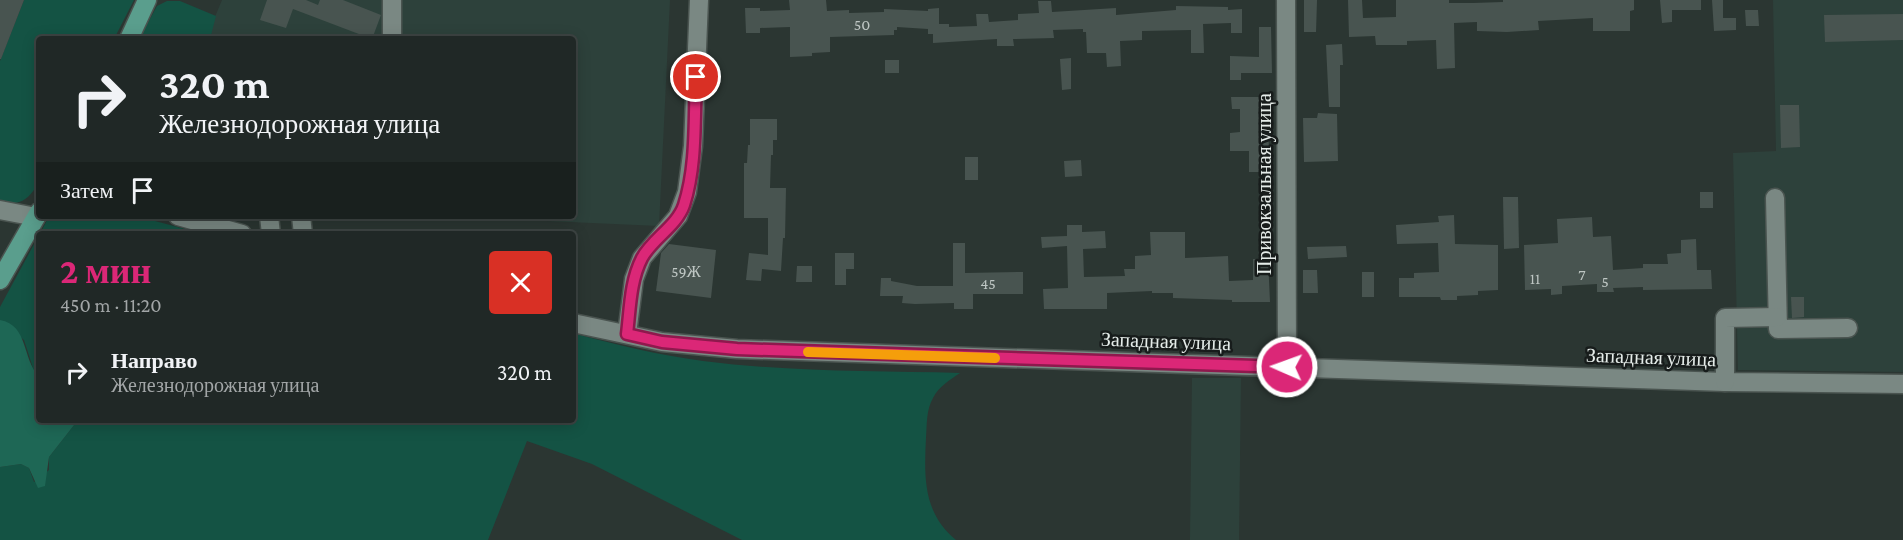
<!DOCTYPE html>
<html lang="ru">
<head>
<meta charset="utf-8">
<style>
  :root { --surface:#202826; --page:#2d3432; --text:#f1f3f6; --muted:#a2a6a7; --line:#3d4443; --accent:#db2777 }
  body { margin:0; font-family:"Crimson Pro",serif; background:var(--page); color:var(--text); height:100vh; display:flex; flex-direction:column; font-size:22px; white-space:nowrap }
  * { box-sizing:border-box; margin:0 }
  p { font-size:20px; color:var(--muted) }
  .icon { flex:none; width:33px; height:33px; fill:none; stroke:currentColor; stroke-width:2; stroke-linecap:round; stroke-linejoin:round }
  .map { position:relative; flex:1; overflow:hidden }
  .side { position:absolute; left:36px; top:231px; width:540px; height:192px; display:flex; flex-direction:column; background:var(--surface); border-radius:6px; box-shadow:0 3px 15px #0003,0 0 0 2px var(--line) }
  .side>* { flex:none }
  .banner { position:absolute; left:36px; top:36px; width:540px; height:183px; border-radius:6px; box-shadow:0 3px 15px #0003,0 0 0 2px var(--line); background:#202826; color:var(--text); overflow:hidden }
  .pin { position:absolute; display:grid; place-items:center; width:51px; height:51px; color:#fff; margin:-26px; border:3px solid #fff; border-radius:50%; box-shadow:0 2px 6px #0007 }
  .me { position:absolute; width:66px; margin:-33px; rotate:272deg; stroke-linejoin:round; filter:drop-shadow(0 0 4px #0008) }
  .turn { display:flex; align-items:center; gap:21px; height:126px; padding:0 24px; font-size:27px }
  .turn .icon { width:78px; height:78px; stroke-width:2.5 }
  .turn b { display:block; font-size:42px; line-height:51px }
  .then { display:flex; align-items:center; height:57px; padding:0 24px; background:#0003; gap:12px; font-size:22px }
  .round { display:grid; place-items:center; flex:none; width:63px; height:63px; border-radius:6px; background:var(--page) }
  .headline { display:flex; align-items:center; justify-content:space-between; height:102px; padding:0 24px }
  h1 { font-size:36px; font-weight:700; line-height:45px; color:var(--accent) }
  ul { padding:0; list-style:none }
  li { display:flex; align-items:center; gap:18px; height:78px; padding:0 24px }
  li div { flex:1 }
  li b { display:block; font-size:22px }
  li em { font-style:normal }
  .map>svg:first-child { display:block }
  .built { fill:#2d413b }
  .green { fill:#145344 }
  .forest { fill:#1e6755 }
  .building { fill:#485450 }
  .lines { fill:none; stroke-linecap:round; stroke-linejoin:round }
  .minor-casing { stroke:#4a5450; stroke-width:21 }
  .major-casing { stroke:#4a5450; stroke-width:21 }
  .minor { stroke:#7a8883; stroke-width:18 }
  .major { stroke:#5a9e8d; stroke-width:18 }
  .route-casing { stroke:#8e194d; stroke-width:15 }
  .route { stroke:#db2777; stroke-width:10 }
  .slow { stroke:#f59e0b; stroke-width:10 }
  .labels { text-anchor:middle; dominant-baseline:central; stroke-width:5; stroke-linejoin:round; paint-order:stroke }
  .number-label { font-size:16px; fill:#bec6c3 }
  .street-label { font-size:20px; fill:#e5ece9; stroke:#171c1b }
</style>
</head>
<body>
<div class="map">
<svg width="1903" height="540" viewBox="0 0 1903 540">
  <rect width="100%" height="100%" fill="#2b3632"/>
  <g class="built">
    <path d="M222 0H670L659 226 437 216H573V39H210L212 24Z"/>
    <path d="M1773 0H1903V372L1738 370 1733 153 1776 151Z"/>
    <path d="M1192 378H1241L1239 540H1190Z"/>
  </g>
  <g class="green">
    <path d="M24 0H134L114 39H39V181C29 200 22 205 0 203V61Z"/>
    <path d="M167 1H180L216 16 210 39H139L157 6Z"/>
    <path d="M49 216H136L204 234H40Z"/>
    <path d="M39 235V376L34 371 24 340 0 320V307Z"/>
    <path d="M573 333C616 345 659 355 703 361 788 372 875 371 960 373 950 380 939 386 933 398 926 410 927 425 926 438 924 477 923 513 956 540H742L592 464 527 441 488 540H0V467L21 464 29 468 34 482 49 470V457L78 420H573Z"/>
  </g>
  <path class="forest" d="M0 320C29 325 22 360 39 376V420H78L49 457 45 486 38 488 29 468 21 464 0 467Z"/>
  <g class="building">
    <path d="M0 0H24L1 59H0Z"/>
    <path d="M267 0H306L318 5 320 0H343L381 15 372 39 293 9 286 28 260 20Z"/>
    <path d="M789 0H826L827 11 849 10V13L884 12V9L928 11V9L939 8V24H949V27L977 26 976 14H988L989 22 1018 20V14L1039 13 1038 1H1051L1052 12 1116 8V15L1176 10V6L1228 7V10L1242 9V33H1231V23L1203 24 1204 53H1191V30L1142 31V40L1120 41 1121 66 1107 67 1106 53H1087L1086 32H1083V29L1053 30 1054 38 1013 39 1014 46H997V39L933 43V34H928V29L897 27V30H894V35L830 37V52L812 53V56L790 57V27L760 28V33H746L745 8H760V11L790 10Z"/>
    <path d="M1304 0H1317L1316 32H1304Z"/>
    <path d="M1348 0H1362L1363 18 1396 17V0H1449V3H1473L1503 2V0H1634V10L1630 11V31H1593V18L1538 21 1539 30 1507 32 1477 31V22L1454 23 1455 68 1437 69 1436 40 1407 41V45H1376L1375 36 1349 37Z"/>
    <path d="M1660 0H1701V10H1672V22L1662 23Z"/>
    <path d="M1712 0H1723V18H1736V30L1714 31Z"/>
    <path d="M1745 10H1758L1759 26H1746Z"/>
    <path d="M1903 14V40L1825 42 1824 15Z"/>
    <path d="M1259 27H1271L1272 73H1241V80H1230V56L1259 57Z"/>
    <path d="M1342 44 1343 65H1340V107H1329L1326 45Z"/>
    <path d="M1071 58V89L1062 90 1060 59Z"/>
    <rect x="885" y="60" width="14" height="13"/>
    <path d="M1231 97H1259L1260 121H1268L1269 152H1271V168H1263L1262 172H1249V151H1230V133L1240 132V109H1232Z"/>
    <path d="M1780 105H1799L1800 147 1781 148Z"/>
    <path d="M1318 113 1337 114 1338 161 1304 162 1303 118H1317Z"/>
    <path d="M750 119H777V140H773V155H771L770 188H786L785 238H783L781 271 762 269 761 281 746 280 749 253 768 255V218H744V163H747L748 145H750Z"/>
    <rect x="965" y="157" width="13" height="23"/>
    <path d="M1081 160 1082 176 1065 177 1064 161Z"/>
    <rect x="1700" y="192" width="13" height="16"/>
    <path d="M1503 197H1518L1519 248 1504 249Z"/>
    <path d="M1454 215 1455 244 1498 245V290L1478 291V295L1457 296V300H1441L1440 297H1399V278H1414V273L1439 272 1438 243 1397 244 1396 225 1439 222 1438 216Z"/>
    <path d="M1592 217 1593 237 1611 236 1613 270 1643 268V264H1668L1667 254 1681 253V240L1696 239 1697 270H1711L1712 289 1643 290V287L1613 288 1614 292H1597V284L1562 286V294L1551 295V289L1525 290 1524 245 1558 243 1557 219Z"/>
    <path d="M1067 225H1082V232L1105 231 1106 248 1083 249 1084 277 1125 276 1124 269H1135V256L1151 255 1150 232H1185V258L1228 256 1229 281 1253 280V259H1268L1270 302H1232V300L1173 298V293H1152V291L1107 293V309H1044L1043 289 1068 288 1067 246 1042 248 1041 237 1067 236Z"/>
    <path d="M953 243H965V273L1023 272V294H973V309H954V303L915 304 902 303 903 296H880L881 278H891V281L917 286H953Z"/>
    <path d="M669 244 716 250 711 298 656 291 661 253Z"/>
    <path d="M1346 246 1347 257 1308 259 1307 247Z"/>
    <path d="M835 253H854V269H846V285H835Z"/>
    <path d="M797 266H812V282H796Z"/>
    <path d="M1303 270H1317L1318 293H1303Z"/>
    <rect x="1362" y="272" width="12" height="25"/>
    <path d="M1791 297H1804V317L1792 318Z"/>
  </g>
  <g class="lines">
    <g class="minor-casing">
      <g id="minor">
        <path d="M1286 0 1287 367"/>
        <path d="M392 39V0"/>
        <path d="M1775 198 1778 329 1848 328"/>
        <path d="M0 210 36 217"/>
        <path d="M178 216 242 234"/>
        <path d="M269 216 271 234"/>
        <path d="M301 216 303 234"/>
        <path d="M573 323 662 342 737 349 1725 382 1903 384"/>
        <path d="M627 334 634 279 642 258 678 216 687 192 693 146 699 0"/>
        <path d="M1725 382V318L1777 317"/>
      </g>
    </g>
    <g class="major-casing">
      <g id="major">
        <path d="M129 39 147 0"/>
        <path d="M0 280 39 212"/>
      </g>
    </g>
    <use href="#minor" class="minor"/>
    <use href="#major" class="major"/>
  </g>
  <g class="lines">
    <g class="route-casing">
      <path id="route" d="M696 77C694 119 697 165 684 205 677 226 652 239 642 258 630 281 630 310 627 334L662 342 737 349 1287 367"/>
    </g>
    <use href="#route" class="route"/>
    <path class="slow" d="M808 352 995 358"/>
  </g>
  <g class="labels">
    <g class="number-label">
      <text x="862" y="24">50</text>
      <text x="686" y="271">59Ж</text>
      <text x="1582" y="274">7</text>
      <text x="1535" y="278">11</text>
      <text x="1605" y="281">5</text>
      <text x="988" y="283">45</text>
    </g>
    <g class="street-label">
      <text transform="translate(1264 184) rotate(-90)">Привокзальная улица</text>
      <text transform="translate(1166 341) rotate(2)">Западная улица</text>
      <text transform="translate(1651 357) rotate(2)">Западная улица</text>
    </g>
  </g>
</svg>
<div class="pin" style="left:696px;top:77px;background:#d93025"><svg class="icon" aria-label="arrive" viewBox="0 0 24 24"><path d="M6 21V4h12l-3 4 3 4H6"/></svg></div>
<svg class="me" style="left:1287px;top:367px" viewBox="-20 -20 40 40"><circle r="17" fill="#db2777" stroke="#fff" stroke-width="3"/><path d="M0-11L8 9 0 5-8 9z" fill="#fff"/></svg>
<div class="banner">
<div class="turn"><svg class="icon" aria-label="right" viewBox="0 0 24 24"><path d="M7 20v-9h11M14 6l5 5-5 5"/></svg><div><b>320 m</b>Железнодорожная улица</div></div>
<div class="then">Затем<svg class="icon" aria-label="arrive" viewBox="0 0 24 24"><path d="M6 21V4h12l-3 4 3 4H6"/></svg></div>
</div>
<section class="side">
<div class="headline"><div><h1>2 мин</h1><p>450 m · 11:20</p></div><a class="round" style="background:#d93025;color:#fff"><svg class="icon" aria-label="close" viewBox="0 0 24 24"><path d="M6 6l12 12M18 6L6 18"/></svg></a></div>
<ul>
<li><svg class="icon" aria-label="right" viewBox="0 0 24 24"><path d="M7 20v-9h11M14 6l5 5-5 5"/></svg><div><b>Направо</b><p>Железнодорожная улица</p></div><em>320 m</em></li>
</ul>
</section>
</div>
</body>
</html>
